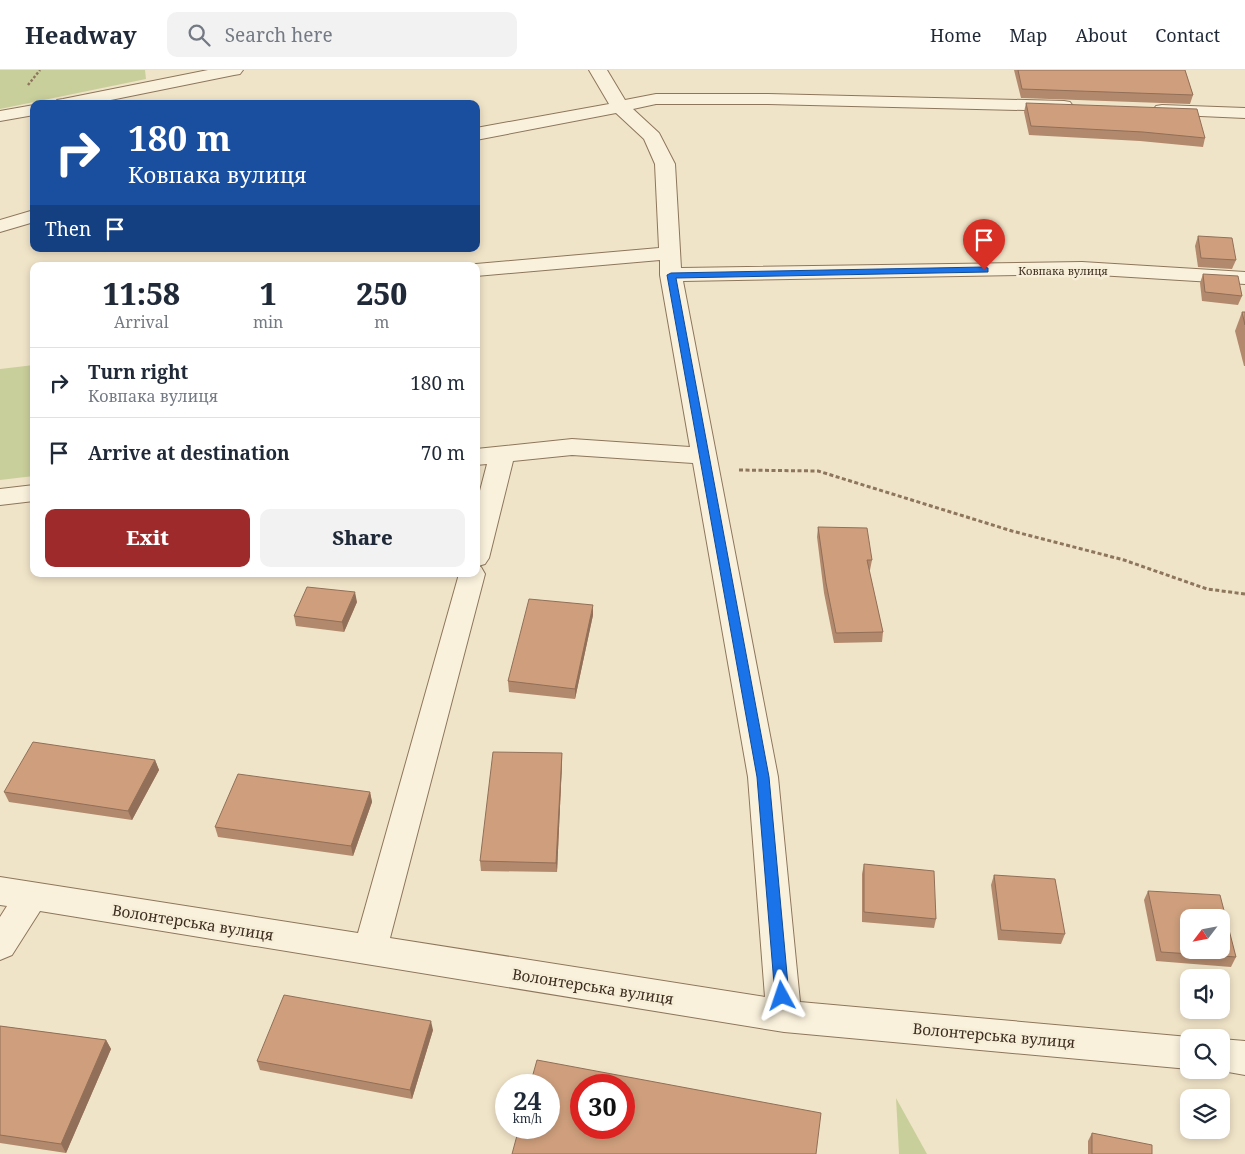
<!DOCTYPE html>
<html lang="en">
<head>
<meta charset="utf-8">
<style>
  :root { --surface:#fff; --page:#f2f2f3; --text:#1f2937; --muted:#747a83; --line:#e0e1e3; --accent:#9e2a2b }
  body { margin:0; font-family:"Noto Serif",serif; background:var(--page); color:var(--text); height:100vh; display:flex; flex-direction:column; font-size:19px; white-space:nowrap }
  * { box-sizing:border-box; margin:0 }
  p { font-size:16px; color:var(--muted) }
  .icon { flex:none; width:28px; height:28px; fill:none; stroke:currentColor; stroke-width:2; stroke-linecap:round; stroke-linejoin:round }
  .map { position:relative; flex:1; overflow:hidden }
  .side { position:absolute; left:30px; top:192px; width:450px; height:315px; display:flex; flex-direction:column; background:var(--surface); border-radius:10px; box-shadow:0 2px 8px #0003 }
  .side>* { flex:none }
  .banner { position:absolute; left:30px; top:30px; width:450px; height:152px; border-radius:10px; box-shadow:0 2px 8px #0003; background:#1a4fa0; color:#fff; overflow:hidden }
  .needle { width:32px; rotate:238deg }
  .buttons { position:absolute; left:1180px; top:839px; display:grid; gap:10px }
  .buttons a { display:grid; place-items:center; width:50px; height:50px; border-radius:10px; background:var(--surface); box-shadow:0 2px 8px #0003; font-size:25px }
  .speed { position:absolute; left:495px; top:1004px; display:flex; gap:10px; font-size:25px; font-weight:700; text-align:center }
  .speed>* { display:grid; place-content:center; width:65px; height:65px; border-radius:50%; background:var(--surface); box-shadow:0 2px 8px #0003; line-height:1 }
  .speed small { font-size:12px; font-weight:400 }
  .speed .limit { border:8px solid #d22; background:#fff; color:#111 }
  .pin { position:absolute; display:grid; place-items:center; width:42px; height:42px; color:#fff; margin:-51px -21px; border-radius:50% 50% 50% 0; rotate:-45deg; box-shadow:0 0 5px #0007 }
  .pin .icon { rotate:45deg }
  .me { position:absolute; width:55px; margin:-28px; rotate:355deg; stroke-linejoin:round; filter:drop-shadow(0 0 4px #0008) }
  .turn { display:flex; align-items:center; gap:18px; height:105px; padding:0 15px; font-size:22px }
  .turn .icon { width:65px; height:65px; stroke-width:2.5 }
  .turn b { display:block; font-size:35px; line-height:42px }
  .then { display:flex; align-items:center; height:48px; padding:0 15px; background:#0003; gap:10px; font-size:19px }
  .eta { display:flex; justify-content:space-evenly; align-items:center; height:85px; text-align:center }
  .eta b { font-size:30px; font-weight:800; line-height:35px }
  .action { display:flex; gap:10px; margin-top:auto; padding:10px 15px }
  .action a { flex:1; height:58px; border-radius:10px; background:var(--accent); color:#fff; font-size:20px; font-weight:800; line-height:58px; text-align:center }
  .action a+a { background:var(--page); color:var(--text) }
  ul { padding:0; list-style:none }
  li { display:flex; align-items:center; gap:15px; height:70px; padding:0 15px; border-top:1px solid var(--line) }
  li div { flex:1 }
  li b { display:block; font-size:19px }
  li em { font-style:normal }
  header { display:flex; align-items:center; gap:30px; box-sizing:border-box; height:70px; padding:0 25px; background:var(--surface); border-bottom:1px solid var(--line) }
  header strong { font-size:24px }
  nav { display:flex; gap:28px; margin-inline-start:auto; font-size:18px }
  .search { width:350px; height:45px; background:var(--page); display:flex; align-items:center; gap:12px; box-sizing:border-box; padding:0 18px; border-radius:10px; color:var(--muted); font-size:19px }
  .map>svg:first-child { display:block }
  .green { fill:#c9cf9b }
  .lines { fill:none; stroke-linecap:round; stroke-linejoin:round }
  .minor-casing { stroke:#8d765c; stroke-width:2 }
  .path-far1 { stroke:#8d765c; stroke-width:2.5; stroke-dasharray:2.5 2; stroke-linecap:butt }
  .path { stroke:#8d765c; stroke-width:3; stroke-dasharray:4 2.5; stroke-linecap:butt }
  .minor { fill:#faf1dc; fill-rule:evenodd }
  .wall { fill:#b2896c }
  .shaded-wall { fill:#916f58 }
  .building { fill:#cf9f7d; stroke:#916f58; fill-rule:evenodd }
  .route { fill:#1a73e8; stroke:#114b97 }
  .labels { text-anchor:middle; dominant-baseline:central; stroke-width:5; stroke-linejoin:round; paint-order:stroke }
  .far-street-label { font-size:11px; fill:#3d2e20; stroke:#f7eed8 }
  .near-street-label { font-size:15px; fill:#3d2e20; stroke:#f7eed8 }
</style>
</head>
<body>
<header>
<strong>Headway</strong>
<div class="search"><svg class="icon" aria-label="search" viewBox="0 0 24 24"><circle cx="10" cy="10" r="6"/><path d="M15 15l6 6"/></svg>Search here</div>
<nav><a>Home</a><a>Map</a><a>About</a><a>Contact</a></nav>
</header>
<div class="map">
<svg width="1245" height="1084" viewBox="0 0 1245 1084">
  <rect width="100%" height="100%" fill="#f0e4c8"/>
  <g class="green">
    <path d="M0 0H145L146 9 0 39Z"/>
    <path d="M34 295V406L0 410V299Z"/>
    <path d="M896 1028 927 1084H899Z"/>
  </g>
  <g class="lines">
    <g class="minor-casing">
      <g id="minor">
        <path d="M208 0H243L240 4 234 5 91 34H54L57 30 63 29Z"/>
        <path d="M589 0H607L625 30 656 24H768L1064 31 1070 32 1073 36 1070 40 1064 41 768 34H656L633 39 659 63 675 94 681 198 1082 192 1245 202V214L1082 204 683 211 778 707 800 932 1189 967 1192 968H1189V999L784 962 40 841 12 885 0 890V847L7 836 0 835V807L358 863 459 504H476V436L487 394 476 395V379L572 369 690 377 660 205V190L476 206V196H468L476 194 659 178 655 94 644 69 616 43 476 70V58L609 34ZM572 385 693 393 748 707 765 927 390 868 485 504 481 497 478 496 485 494 489 488 513 391Z"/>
        <path d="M34 35V45L0 51V41Z"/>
        <path d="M1162 35 1245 38V48L1156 44 1153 40 1156 36Z"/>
        <path d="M34 140V152L0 162V150Z"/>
        <path d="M34 415V431L0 435V419Z"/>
        <path d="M1221 969 1245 971V1005L1217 1000H1221Z"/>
      </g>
    </g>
    <path class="path-far1" d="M28 15 40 0"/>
    <path class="path" d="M739 400 818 401 1012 461 1124 490 1207 519 1245 524"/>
    <use href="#minor" class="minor"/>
  </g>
  <g class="wall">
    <path d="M1014 0H1185L1193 25 1190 34 1021 28Z"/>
    <path d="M1026 33 1205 68 1203 77 1140 71 1029 65 1024 42Z"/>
    <path d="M1198 166 1236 190 1232 199 1198 197 1195 176Z"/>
    <path d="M1203 204 1242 226 1238 235 1202 231 1200 213Z"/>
    <path d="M1242 242H1245V296H1244L1235 261Z"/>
    <path d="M818 457 872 490 870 500H869L883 562 882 572 834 573 824 523 817 467Z"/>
    <path d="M357 532 344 562 296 556 294 546Z"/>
    <path d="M593 545 575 629 509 622 508 611Z"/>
    <path d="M562 683V693L557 802 481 801 480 791Z"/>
    <path d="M155 690 159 700 132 750 9 732 4 722Z"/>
    <path d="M370 722 372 732 353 786 218 767 215 757Z"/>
    <path d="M864 794 936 849 934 858 862 852V804Z"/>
    <path d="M994 805 1065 864 1061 874 998 870 991 815Z"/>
    <path d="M1148 821 1236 887 1231 897 1156 891 1144 830Z"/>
    <path d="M0 956 106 970 111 979 66 1083 0 1073Z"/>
    <path d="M433 960 412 1029 260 1000 257 991Z"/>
    <path d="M1092 1063 1152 1084H1088V1071Z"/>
  </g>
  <g class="shaded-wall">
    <path d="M355 522 357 532 344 562 342 552Z"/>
    <path d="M593 535V545L575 629V619Z"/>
    <path d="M562 683V693L557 802 556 793Z"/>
    <path d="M155 690 159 700 132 750 128 741Z"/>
    <path d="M370 722 372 732 353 786 351 776Z"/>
    <path d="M431 951 433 960 412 1029 410 1020Z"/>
    <path d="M106 970 111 979 66 1083 61 1074Z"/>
  </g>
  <g class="building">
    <path d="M1018 0H1185L1193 25 1022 19Z"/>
    <path d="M1026 33 1197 39 1205 68 1143 62 1031 56Z"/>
    <path d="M1198 166 1232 168 1236 190 1201 188Z"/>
    <path d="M1203 204 1238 206 1242 226 1205 222Z"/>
    <path d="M1242 242H1245V255Z"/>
    <path d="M818 457 867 458 872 490H867L883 562 836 563 826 513Z"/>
    <path d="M307 517 355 522 342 552 294 546Z"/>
    <path d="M529 529 593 535 575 619 508 611Z"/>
    <path d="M33 672 155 690 128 741 4 722Z"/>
    <path d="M493 682 562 683 556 793 480 791Z"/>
    <path d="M238 704 370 722 351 776 215 757Z"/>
    <path d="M864 794 934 801 936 849 864 842Z"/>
    <path d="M994 805 1055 809 1065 864 1001 860Z"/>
    <path d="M1148 821 1220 825 1236 887 1161 882ZM1189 848H1221V880H1189Z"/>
    <path d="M284 925 431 951 410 1020 257 991Z"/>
    <path d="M0 956 106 970 61 1074 0 1065Z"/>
    <path d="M537 990 821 1043 816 1084H512L519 1058H549V1015H530ZM581 1015H624V1058H581Z"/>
    <path d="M1092 1063 1152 1075V1084H1092Z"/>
  </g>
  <path class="route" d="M984 197 988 198V202L676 208 769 707 789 926 787 931 782 933 777 931 775 926 757 707 667 205 671 203Z"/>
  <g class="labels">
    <g class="far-street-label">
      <text x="1063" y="200">Ковпака вулиця</text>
    </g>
    <g class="near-street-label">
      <text transform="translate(193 852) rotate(9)">Волонтерська вулиця</text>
      <text transform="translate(593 916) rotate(9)">Волонтерська вулиця</text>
      <text transform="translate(994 965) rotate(5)">Волонтерська вулиця</text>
    </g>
  </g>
</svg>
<div class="buttons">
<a><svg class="needle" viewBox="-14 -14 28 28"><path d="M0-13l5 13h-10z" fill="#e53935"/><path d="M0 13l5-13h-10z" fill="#747a83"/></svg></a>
<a><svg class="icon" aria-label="sound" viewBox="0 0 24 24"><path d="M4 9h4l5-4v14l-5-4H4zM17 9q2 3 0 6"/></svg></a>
<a><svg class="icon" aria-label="search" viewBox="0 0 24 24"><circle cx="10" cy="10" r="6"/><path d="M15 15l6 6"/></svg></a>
<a><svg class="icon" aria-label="layers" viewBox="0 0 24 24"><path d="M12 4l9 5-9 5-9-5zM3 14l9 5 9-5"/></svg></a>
</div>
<div class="speed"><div>24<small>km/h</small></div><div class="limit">30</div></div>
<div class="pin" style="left:984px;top:200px;background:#d93025"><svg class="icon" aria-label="arrive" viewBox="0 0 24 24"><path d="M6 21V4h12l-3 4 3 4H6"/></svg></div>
<svg class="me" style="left:782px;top:926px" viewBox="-20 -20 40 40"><path d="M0-17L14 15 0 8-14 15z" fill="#1a73e8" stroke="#fff" stroke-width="4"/></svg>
<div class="banner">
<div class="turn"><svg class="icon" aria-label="right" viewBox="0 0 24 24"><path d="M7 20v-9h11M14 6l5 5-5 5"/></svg><div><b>180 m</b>Ковпака вулиця</div></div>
<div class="then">Then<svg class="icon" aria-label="arrive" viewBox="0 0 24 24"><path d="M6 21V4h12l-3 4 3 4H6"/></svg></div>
</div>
<section class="side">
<div class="eta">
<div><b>11:58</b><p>Arrival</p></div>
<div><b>1</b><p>min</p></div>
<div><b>250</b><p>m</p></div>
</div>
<ul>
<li><svg class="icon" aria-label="right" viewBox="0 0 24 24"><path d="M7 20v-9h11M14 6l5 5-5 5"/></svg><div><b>Turn right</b><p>Ковпака вулиця</p></div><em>180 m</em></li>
<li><svg class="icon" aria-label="arrive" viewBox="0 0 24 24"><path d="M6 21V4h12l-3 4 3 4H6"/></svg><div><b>Arrive at destination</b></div><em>70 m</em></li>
</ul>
<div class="action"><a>Exit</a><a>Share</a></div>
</section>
</div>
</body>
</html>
